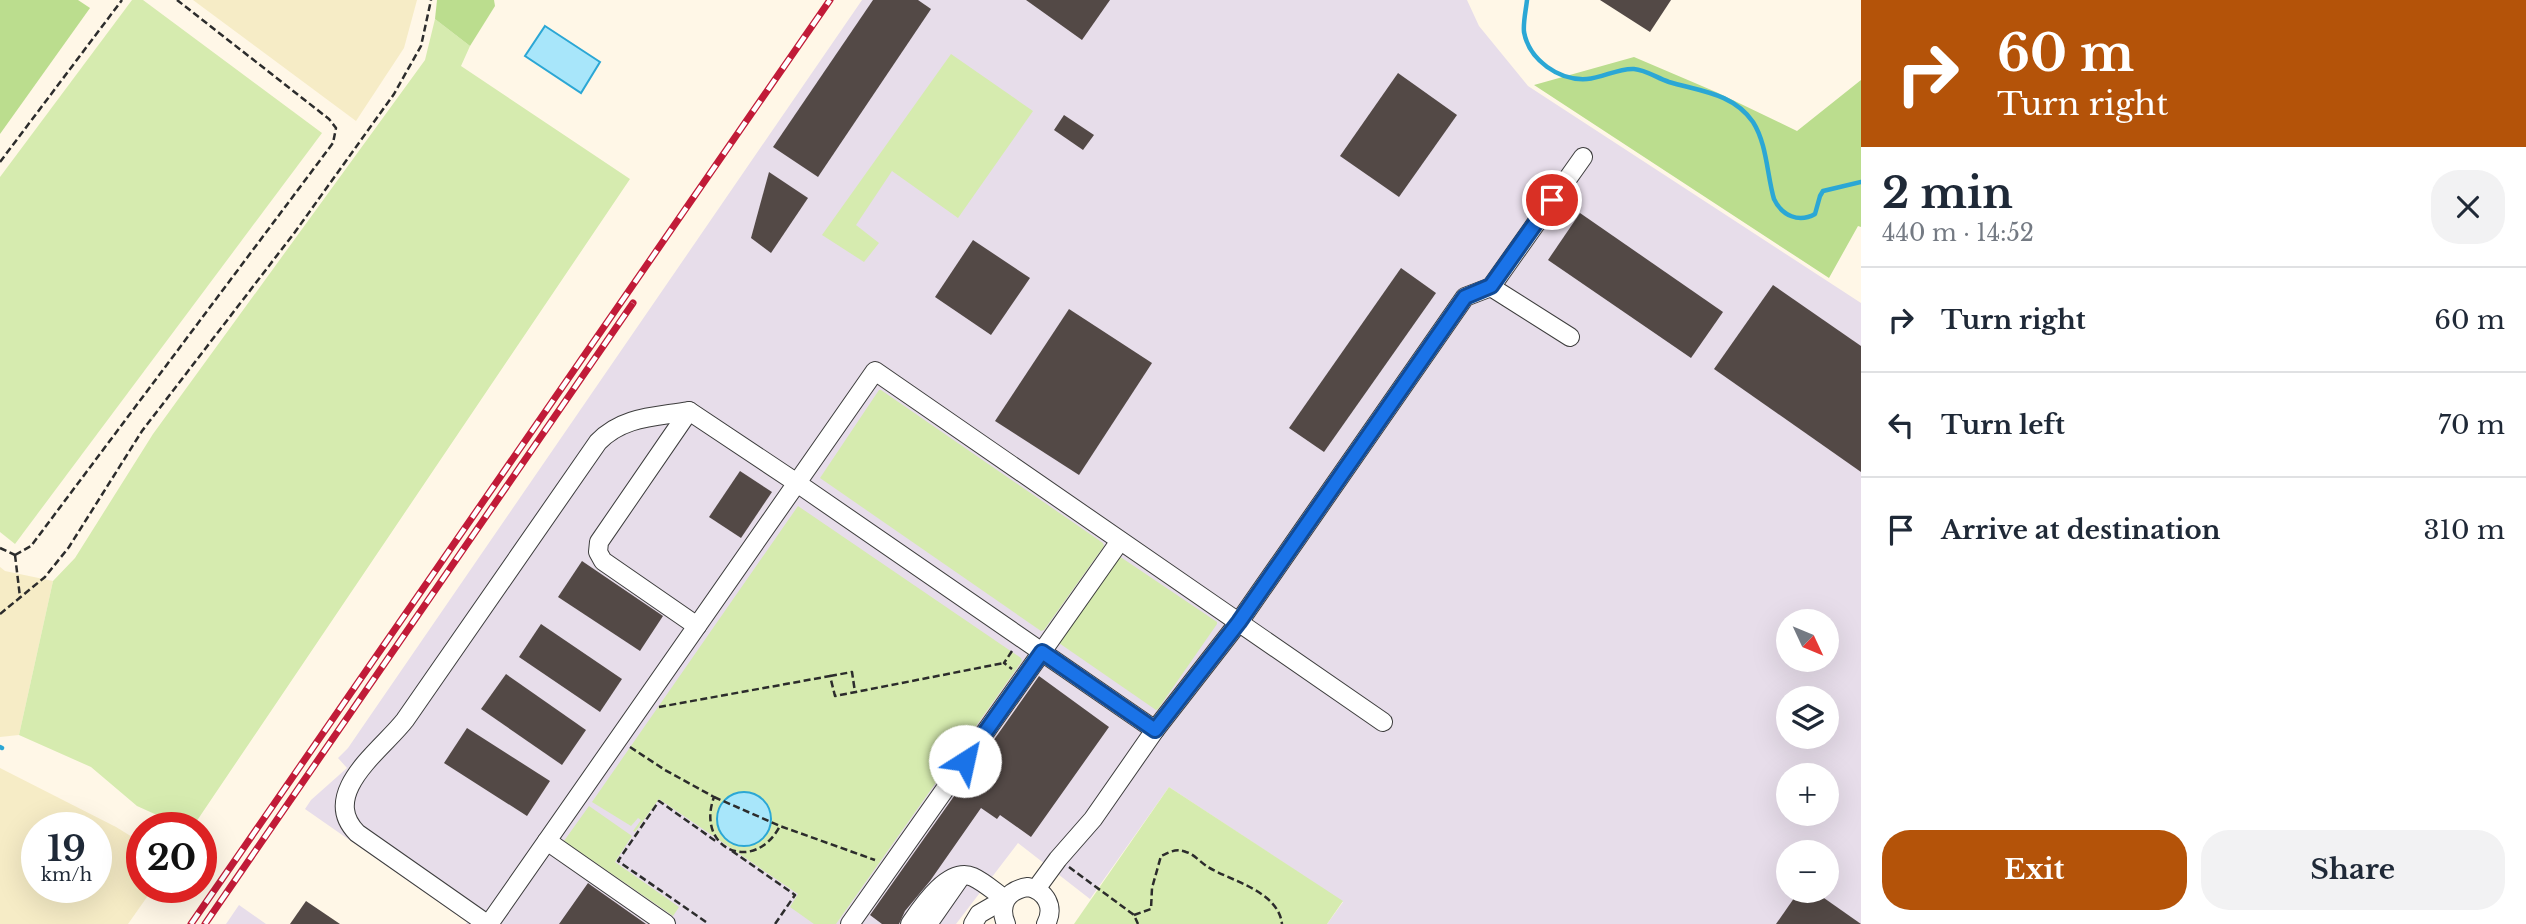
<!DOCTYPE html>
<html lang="en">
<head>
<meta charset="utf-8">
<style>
  :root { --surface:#fff; --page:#f2f2f3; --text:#1f2937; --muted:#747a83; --line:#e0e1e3; --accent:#b45309 }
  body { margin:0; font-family:"Libre Baskerville",serif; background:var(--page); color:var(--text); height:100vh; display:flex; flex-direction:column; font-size:26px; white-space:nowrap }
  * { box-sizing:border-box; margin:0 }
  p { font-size:23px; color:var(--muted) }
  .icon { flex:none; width:38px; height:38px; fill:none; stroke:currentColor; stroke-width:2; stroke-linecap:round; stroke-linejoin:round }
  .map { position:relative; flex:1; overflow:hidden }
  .panel { display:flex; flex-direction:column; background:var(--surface); width:665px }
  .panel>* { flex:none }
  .top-card { background:#b45309; color:#fff; overflow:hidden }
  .needle { width:46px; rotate:134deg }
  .tools { position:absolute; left:1776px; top:609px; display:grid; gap:14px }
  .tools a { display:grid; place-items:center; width:63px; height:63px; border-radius:50%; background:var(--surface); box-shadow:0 7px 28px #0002; font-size:35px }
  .speed { position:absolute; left:21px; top:812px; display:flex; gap:14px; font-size:35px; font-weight:700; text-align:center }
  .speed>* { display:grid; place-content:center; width:91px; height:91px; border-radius:50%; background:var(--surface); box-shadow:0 7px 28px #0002; line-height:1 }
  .speed small { font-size:18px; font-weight:400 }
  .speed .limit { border:10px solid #d22; background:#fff; color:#111 }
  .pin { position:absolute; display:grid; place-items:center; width:60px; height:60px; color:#fff; margin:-30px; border:4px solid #fff; border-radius:50%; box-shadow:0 2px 7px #0007 }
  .me { position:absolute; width:77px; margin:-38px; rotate:35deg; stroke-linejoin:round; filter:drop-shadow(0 0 5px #0008) }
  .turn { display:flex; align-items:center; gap:24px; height:147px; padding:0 21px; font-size:32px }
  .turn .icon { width:91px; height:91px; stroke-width:2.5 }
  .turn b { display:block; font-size:49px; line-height:60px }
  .round { display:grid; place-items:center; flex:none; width:74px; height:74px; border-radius:28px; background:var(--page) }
  .summary { display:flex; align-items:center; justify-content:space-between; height:119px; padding:0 21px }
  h1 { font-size:42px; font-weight:700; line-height:52px }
  .primary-button { display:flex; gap:14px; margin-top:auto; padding:14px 21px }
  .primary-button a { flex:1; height:80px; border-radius:28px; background:var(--accent); color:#fff; font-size:28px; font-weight:700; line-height:80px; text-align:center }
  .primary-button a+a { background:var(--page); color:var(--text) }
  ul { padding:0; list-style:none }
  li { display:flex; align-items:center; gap:21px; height:105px; padding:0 21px; border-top:2px solid var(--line) }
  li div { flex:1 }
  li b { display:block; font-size:26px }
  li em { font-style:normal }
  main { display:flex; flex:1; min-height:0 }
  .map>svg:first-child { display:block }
  .industrial { fill:#e7ddea; fill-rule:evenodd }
  .farmland { fill:#f6ecc6; fill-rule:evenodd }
  .green { fill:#d6ebaf }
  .forest { fill:#bbdd8e }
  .water { fill:#a8e6fa; stroke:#2ba7d5; stroke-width:2 }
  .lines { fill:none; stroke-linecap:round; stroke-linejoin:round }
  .stream { stroke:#2ba7d5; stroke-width:4.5 }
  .building { fill:#534946 }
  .minor-casing { stroke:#3d3d3d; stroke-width:20 }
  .path { stroke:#2c2c2c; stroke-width:2.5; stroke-dasharray:7 3.5; stroke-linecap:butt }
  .minor { stroke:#fff; stroke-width:18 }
  .rail-casing { stroke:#c11b38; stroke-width:7 }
  .rail { stroke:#fff; stroke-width:4.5; stroke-dasharray:13; stroke-linecap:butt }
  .route-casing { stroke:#114b97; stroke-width:18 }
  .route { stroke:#1a73e8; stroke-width:12 }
</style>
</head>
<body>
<main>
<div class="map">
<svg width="1861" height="924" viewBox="0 0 1861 924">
  <rect width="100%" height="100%" fill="#fff7e7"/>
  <g class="industrial">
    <path d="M862 0H1467L1479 26 1528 86 1861 303V924H1327L1343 902 1169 787 1090 899 1018 843 956 924H466L467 922 305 809 311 800 347 768 338 758 348 748ZM1788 621H1827V660H1788ZM1788 698H1827V737H1788ZM1788 775H1827V814H1788ZM1788 852H1827V891H1788Z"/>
    <path d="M239 905 266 924H226Z"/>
  </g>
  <g class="farmland">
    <path d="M193 0H417L404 48 356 121Z"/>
    <path d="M0 567 5 571 53 581 19 735 0 737Z"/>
    <path d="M0 768 116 827 142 843V887H154L128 924H0ZM37 828H96V887H37Z"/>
  </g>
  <g class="green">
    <path d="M132 0H143L322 133 15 544 0 532V177Z"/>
    <path d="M435 19 470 46 461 66 630 179 192 828H174L168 820 137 806 91 767 19 735 53 581 75 558 153 434 425 60Z"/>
    <path d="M951 54 1033 111 958 218 892 171 856 225 879 243 864 262 822 235Z"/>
    <path d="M879 390H881L1103 543 1104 546 1044 630 1041 631 820 478Z"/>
    <path d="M798 506 1021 658 1022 661 836 924H814L790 907 798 894 659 799 635 832 633 831 641 820 638 818 631 826 592 802Z"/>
    <path d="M1119 556 1217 622V624L1158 709 1156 710 1059 643Z"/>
    <path d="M1169 787 1343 901 1327 924H1074Z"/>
    <path d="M589 806 632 836 615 862 679 907 673 916 564 841Z"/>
  </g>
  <g class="forest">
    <path d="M0 0H78L90 8 0 134Z"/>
    <path d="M437 0H494L495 6 470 46 435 19Z"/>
    <path d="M1634 57 1716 92 1797 131 1861 80V227L1858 226 1829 278 1534 85Z"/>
  </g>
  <g class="water">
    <path d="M545 26 600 62 581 93 525 56Z"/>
    <circle cx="744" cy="819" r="27"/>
  </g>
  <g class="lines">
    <g class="stream">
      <path d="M1527 0C1526 10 1523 22 1524 32 1529 60 1559 81 1587 79 1603 78 1618 68 1634 69 1646 70 1657 78 1669 82 1699 91 1733 93 1753 122 1767 144 1767 175 1774 199 1782 216 1799 223 1815 214L1820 196 1823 191 1861 182"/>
      <path d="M0 747 2 748"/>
    </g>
  </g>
  <g class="building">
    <path d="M873 0H918L931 9 818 177 773 147Z"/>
    <path d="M1026 0H1110L1082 40Z"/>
    <path d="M1600 0H1671L1650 32Z"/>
    <path d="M1398 73 1457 115 1399 197 1340 156Z"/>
    <path d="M1064 115 1094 135 1083 150 1054 130Z"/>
    <path d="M769 172 808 198 771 253 751 238Z"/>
    <path d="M1580 213 1723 312 1691 358 1548 260Z"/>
    <path d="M973 240 1030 278 991 335 935 297Z"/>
    <path d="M1401 268 1436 293 1324 452 1289 428Z"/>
    <path d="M1773 285 1861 346V472L1714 369Z"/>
    <path d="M1069 309 1152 363 1079 475 995 421Z"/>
    <path d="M740 471 772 492 741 538 709 517Z"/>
    <path d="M582 561 663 616 640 651 558 597Z"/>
    <path d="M541 624 622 679 600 712 519 657Z"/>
    <path d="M506 674 586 730 562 765 481 709Z"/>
    <path d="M1039 676 1109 727 1031 837 1000 815 997 819 981 808 930 881 905 911 899 924H882L870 915Z"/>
    <path d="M467 728 550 781 527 816 444 763Z"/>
    <path d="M588 883 592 886 646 924H559Z"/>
    <path d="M1799 891H1814L1861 924H1776Z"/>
    <path d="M306 901 340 924H290Z"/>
  </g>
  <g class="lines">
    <g class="minor-casing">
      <g id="minor">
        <path d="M1491 287 1583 157"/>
        <path d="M689 411 599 542 598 552 603 561 697 626"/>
        <path d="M1155 730 1239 622 1465 297 1491 287 1570 337"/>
        <path d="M547 841 666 924"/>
        <path d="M487 924 357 833C318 793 383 749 405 720L598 442C623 416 656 417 689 411L797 483 1155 730 1093 819 1058 859 1036 889"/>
        <path d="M489 924 875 371 1383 722"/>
        <path d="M850 924 1120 541"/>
        <path d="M910 924C921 908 948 866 973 877 984 882 995 892 1005 899L979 914 973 924"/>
        <path d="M928 924 960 878"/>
        <path d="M1006 924C998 905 1007 890 1028 887 1046 891 1055 907 1046 924"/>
      </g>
    </g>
    <g class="path">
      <path d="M0 162 122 0"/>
      <path d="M0 548 15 555"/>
      <path d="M15 555 31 546 333 143 336 128 329 119 177 0"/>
      <path d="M15 555 20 597"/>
      <path d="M0 614 45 577 69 547 142 431 295 232 394 94 421 46 431 0"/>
      <path d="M1012 651 1004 663 1012 669"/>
      <path d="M830 676 852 672 855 692"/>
      <path d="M659 707 830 676 835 696 1004 663"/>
      <path d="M630 747 665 770 714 797C695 849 754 875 780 826L875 860"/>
      <path d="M714 797 780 826"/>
      <path d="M732 851 795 895 775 924"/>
      <path d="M1069 867 1134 915 1138 924"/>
      <path d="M1134 915 1151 909 1152 888 1161 856C1170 852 1176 848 1186 852 1194 854 1201 863 1208 867 1233 882 1278 891 1282 924"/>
      <path d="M706 922 618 861 659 801 717 842"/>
    </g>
    <use href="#minor" class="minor"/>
    <g class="rail-casing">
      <g id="rail">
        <path d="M191 924 830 0"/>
        <path d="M205 924 633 303"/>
      </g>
    </g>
    <use href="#rail" class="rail"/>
  </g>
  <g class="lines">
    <g class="route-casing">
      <path id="route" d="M965 761 1042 652 1155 730 1239 622 1465 297 1491 286 1552 200"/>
    </g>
    <use href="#route" class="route"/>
  </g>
</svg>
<div class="tools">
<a><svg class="needle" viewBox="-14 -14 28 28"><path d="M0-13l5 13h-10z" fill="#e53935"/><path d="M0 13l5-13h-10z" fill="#747a83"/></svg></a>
<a><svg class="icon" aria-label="layers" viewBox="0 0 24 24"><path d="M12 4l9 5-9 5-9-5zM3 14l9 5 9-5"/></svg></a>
<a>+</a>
<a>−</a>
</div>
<div class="speed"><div>19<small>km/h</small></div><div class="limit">20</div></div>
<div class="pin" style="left:1552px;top:200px;background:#d93025"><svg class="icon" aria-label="arrive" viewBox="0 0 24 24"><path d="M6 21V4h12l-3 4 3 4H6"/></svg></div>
<svg class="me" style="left:965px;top:761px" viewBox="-20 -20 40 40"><circle r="19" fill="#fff"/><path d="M0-13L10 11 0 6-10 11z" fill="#1a73e8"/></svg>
</div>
<section class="panel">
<div class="top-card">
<div class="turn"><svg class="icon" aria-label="right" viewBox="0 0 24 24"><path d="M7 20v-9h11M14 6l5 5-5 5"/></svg><div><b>60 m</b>Turn right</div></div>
</div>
<div class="summary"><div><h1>2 min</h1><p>440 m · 14:52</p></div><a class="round"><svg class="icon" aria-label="close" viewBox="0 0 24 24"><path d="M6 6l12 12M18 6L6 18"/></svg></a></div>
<ul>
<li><svg class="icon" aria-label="right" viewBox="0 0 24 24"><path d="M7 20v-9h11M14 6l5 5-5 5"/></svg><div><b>Turn right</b></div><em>60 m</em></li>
<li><svg class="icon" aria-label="left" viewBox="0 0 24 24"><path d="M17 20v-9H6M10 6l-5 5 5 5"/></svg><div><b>Turn left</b></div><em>70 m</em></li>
<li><svg class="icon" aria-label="arrive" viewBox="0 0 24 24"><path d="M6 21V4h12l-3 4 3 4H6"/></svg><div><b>Arrive at destination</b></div><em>310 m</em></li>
</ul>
<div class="primary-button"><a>Exit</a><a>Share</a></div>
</section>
</main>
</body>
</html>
